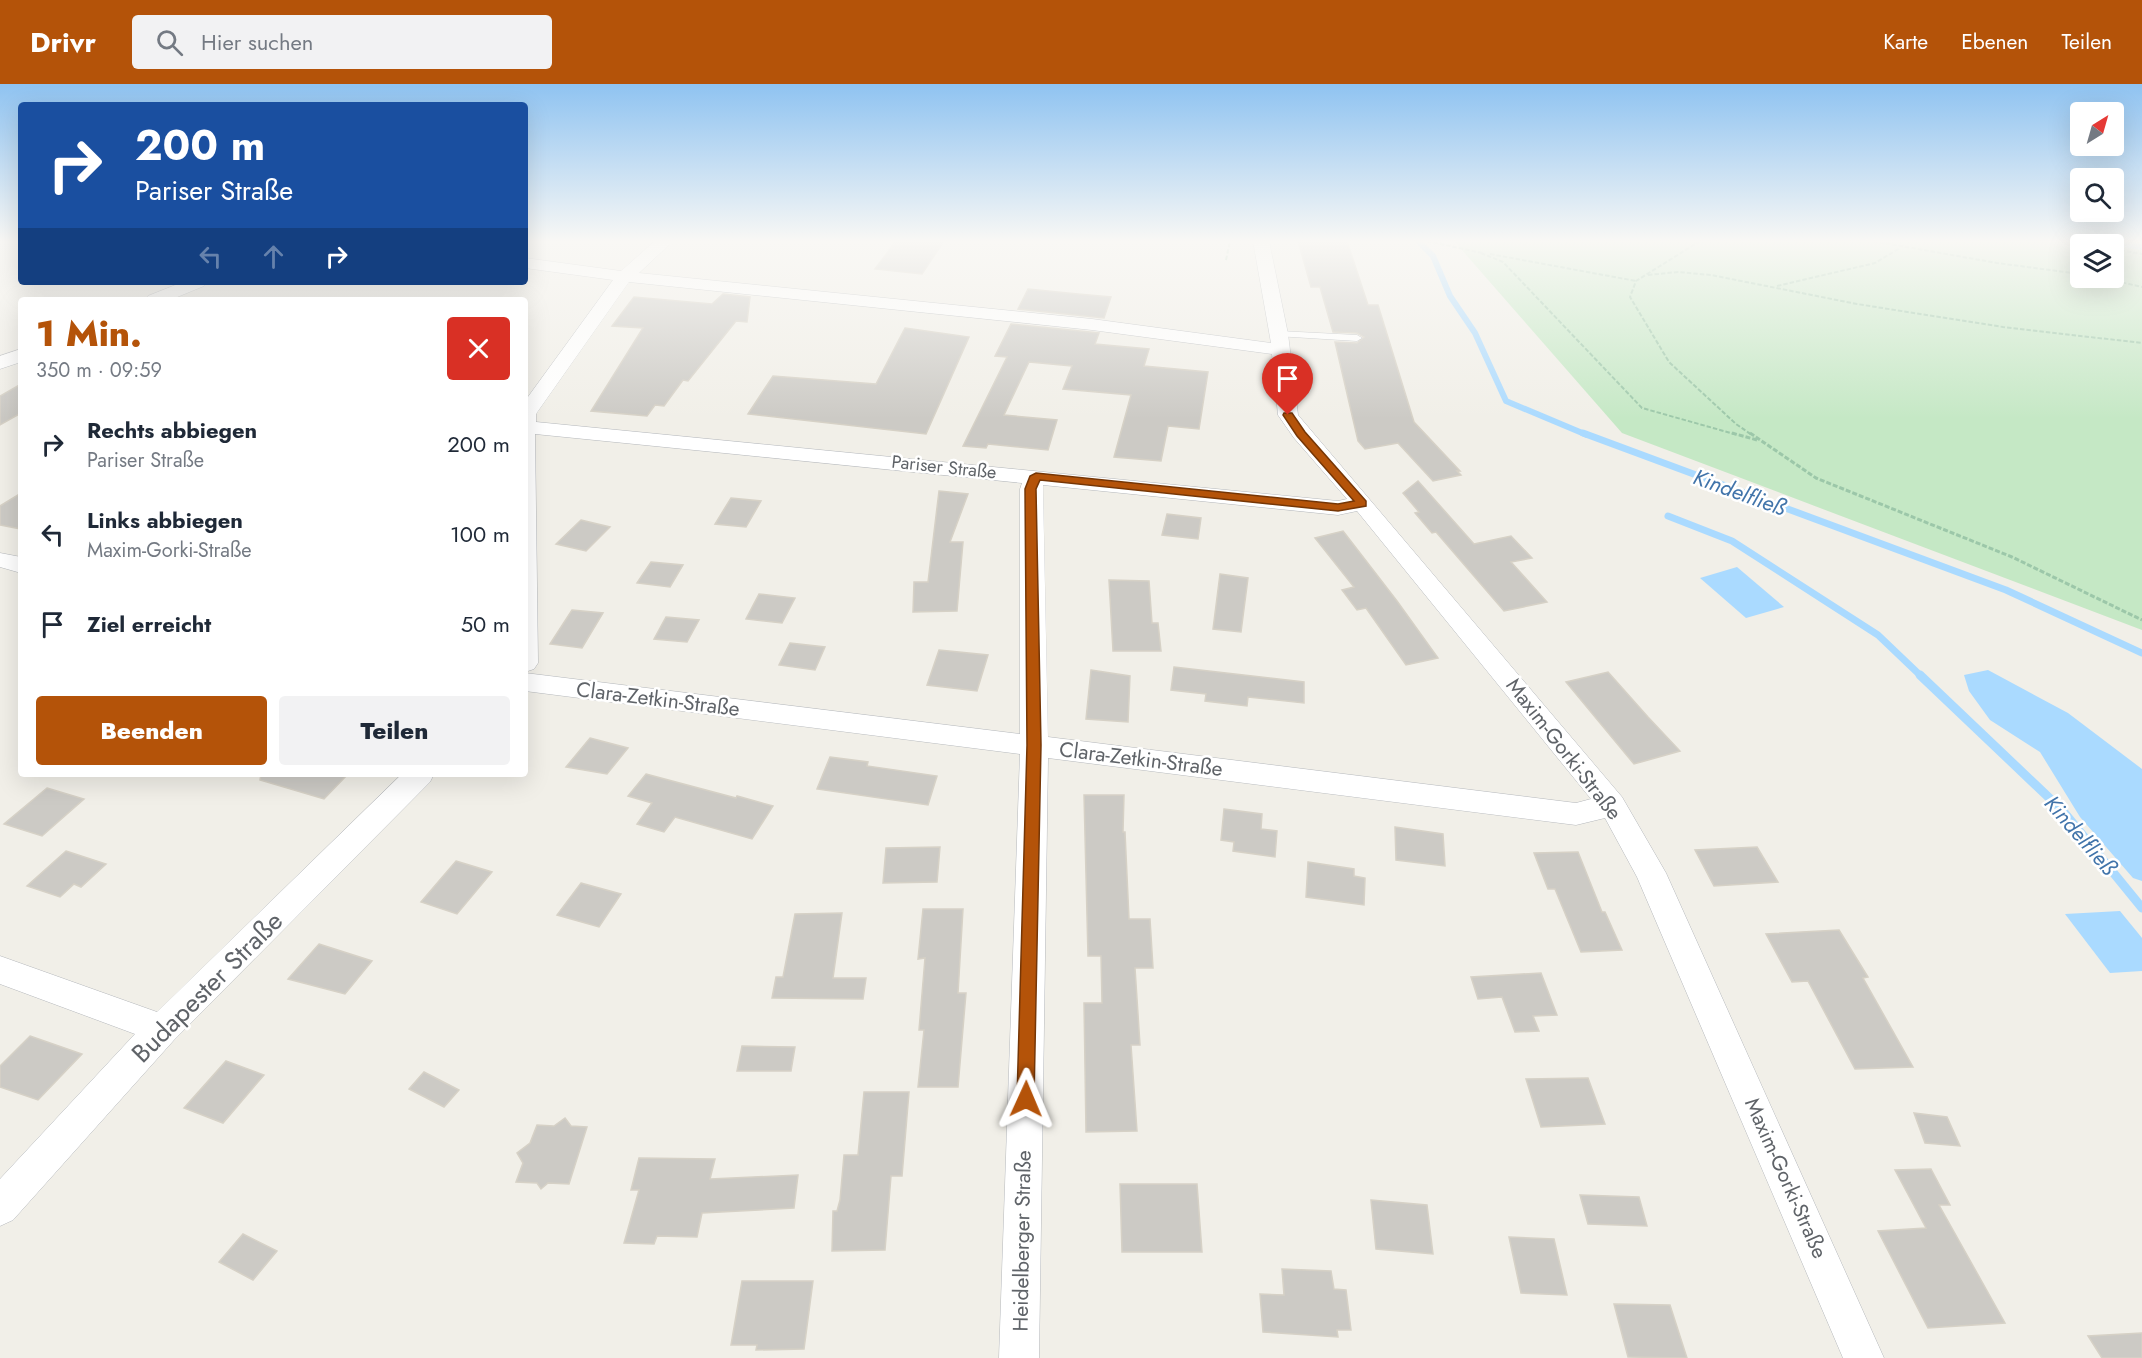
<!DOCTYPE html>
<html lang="de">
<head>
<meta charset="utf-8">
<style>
  :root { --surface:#fff; --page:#f2f2f3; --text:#1f2937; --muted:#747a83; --accent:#b45309 }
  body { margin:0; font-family:Jost,sans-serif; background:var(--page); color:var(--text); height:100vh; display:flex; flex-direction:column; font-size:22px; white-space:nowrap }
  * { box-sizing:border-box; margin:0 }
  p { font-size:20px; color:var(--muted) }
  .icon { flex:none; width:33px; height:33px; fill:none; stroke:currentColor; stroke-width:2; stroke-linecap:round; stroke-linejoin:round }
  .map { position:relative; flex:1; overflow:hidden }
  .sheet { position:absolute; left:18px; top:213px; width:510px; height:480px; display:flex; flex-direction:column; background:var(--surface); border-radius:6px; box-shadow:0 6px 24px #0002 }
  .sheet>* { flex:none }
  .banner { position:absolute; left:18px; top:18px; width:510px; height:183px; border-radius:6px; box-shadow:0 6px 24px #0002; background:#1a4fa0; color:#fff; overflow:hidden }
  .needle { width:39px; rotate:37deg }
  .tools { position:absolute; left:2070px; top:18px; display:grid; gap:12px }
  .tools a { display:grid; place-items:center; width:54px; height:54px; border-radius:6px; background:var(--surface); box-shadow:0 6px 24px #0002; font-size:30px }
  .pin { position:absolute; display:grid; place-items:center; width:51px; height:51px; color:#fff; margin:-62px -26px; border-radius:50% 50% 50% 0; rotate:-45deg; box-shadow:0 0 6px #0007 }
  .pin .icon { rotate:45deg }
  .me { position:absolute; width:66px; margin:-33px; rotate:1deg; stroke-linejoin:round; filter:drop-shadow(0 0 4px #0008) }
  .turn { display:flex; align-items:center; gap:21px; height:126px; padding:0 18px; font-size:27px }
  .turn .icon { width:78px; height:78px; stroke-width:2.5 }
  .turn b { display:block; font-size:42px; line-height:51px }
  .lanes { display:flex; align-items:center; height:57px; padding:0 18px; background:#0003; justify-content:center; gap:30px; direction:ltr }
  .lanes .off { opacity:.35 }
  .round { display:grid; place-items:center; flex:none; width:63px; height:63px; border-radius:6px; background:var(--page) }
  .head { display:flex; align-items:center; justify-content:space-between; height:102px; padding:0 18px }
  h1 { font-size:36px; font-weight:800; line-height:45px; color:var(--accent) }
  .primary-button { display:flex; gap:12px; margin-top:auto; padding:12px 18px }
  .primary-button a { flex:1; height:69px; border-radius:6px; background:var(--accent); color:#fff; font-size:24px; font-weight:800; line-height:69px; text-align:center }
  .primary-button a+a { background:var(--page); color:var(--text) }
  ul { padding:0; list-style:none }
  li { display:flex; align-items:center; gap:18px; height:90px; padding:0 18px }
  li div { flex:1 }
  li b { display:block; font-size:22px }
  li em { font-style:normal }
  header { display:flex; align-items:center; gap:36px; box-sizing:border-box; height:84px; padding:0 30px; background:var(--accent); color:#fff }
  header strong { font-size:28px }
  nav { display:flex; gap:33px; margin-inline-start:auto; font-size:21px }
  .search { width:420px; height:54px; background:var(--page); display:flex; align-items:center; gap:15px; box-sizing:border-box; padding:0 21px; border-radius:6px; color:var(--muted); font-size:22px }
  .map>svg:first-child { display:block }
  .green { fill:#c5e8c5 }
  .water { fill:#aadaff }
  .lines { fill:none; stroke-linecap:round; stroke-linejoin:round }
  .stream-far2 { stroke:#aadaff; stroke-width:6 }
  .stream-far1 { stroke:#aadaff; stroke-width:7 }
  .stream { stroke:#aadaff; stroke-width:9 }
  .building { fill:#cccac5; stroke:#d6d1c6; stroke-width:1.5 }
  .service-casing { stroke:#b5b8bc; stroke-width:1 }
  .minor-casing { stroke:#b5b8bc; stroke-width:1 }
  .path-far1 { stroke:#9cc7a9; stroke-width:2; stroke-dasharray:4.5 2; stroke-linecap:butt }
  .path { stroke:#9cc7a9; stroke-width:3; stroke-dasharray:5 2; stroke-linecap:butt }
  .service { fill:#fff; fill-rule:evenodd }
  .minor { fill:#fff; fill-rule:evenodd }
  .route { fill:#b45309; stroke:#753606; stroke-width:1.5 }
  .labels { text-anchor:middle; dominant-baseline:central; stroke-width:5; stroke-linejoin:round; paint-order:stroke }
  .far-street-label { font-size:18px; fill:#5f6368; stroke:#fff }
  .street-label { font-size:21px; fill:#5f6368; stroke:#fff }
  .water-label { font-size:22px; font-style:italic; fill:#4174aa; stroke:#fff }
  .near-street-label { font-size:26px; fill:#5f6368; stroke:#fff }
</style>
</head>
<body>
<header>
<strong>Drivr</strong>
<div class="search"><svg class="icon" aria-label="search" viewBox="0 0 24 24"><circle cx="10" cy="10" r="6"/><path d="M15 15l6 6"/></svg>Hier suchen</div>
<nav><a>Karte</a><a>Ebenen</a><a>Teilen</a></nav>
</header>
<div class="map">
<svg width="2142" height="1274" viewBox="0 0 2142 1274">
  <rect width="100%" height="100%" fill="#f1efe8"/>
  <path class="green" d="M1454 157H2084L2108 160H2080V194H2114V161L2142 165V546L1622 349Z"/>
  <g class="water">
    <path d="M1737 483 1784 523 1746 534 1700 494Z"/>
    <path d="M1988 586 2068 629 2142 685V797L2133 794 2080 733 2040 668 1990 636 1969 607 1964 591Z"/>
    <path d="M2120 827 2142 854V887L2110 889 2065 830Z"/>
  </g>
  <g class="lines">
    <g class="stream-far2">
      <path d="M2103 157 2142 163"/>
      <path d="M1419 158 1433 172 1450 212 1475 249 1506 317 1587 351"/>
    </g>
    <g class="stream-far1">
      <path d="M1583 349 2006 506 2142 569"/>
      <path d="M1668 432 1732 457 1878 551 1922 593"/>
    </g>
    <path class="stream" d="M1920 591 2063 727 2142 824"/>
  </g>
  <g class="building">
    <path d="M896 157H944L922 190 875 185Z"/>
    <path d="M1298 157H1347L1368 221H1378L1414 338 1460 387H1457L1461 391 1433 397 1398 359 1365 365 1358 357 1335 258 1357 259 1364 253 1357 249 1333 248 1320 203H1311Z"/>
    <path d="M1028 205 1078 210 1111 213 1104 234 1018 225Z"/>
    <path d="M723 210 750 213 747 238 736 237 688 297 683 296 664 322 655 321 647 332 591 327 643 244 612 242 634 213 712 220Z"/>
    <path d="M1011 240 1099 249 1095 260 1149 265 1144 282 1208 288 1199 345 1168 342 1161 377 1114 373 1131 311 1063 305 1072 282 1029 278 1004 331 1057 336 1048 366 988 360 986 364 963 362 1007 273 995 272Z"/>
    <path d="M905 244 969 253 926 350 748 330 773 292 876 300Z"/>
    <path d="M21 300V329L0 341V312Z"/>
    <path d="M1418 397 1474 460 1511 452 1532 474 1511 478 1547 518 1504 527 1436 448 1432 449 1415 429 1419 428 1403 409Z"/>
    <path d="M939 407 968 410 950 458H963L957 527 913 528 914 498H928Z"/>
    <path d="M21 409V445L0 441V422Z"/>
    <path d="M731 414 761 417 746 443 715 440Z"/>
    <path d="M1167 430 1201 434 1198 455 1162 451Z"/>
    <path d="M581 436 610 443 586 467 556 460Z"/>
    <path d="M1343 447 1397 517 1438 574 1406 581 1366 524 1357 526 1342 506 1354 503 1315 454Z"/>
    <path d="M651 478 683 481 670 503 637 499Z"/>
    <path d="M1220 490 1248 494 1241 548 1213 545Z"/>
    <path d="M1109 496 1149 497 1152 539H1158L1161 567H1113Z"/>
    <path d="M759 510 795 514 782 539 746 535Z"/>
    <path d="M572 526 603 529 582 564 550 560Z"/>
    <path d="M666 533 699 536 687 558 654 555Z"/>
    <path d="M790 559 825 563 815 586 779 581Z"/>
    <path d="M939 566 988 571 977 607 927 601Z"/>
    <path d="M1174 583 1304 598V619L1248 613 1247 622 1205 617 1206 610 1171 606Z"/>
    <path d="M1091 586 1130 592 1128 638 1086 635Z"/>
    <path d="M1608 588 1648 633 1680 667 1634 680 1566 598Z"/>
    <path d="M590 654 628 664 607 690 566 683Z"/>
    <path d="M830 673 868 678 867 682 937 692 928 721 817 705Z"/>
    <path d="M261 690H348L324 715 260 696Z"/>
    <path d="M646 690 736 714 737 712 773 722 752 755 675 733 664 748 637 740 652 719 628 712Z"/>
    <path d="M47 704 84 715 42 752 4 740Z"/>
    <path d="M1084 711H1124L1123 748H1125L1129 835H1150L1153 884H1135L1140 961H1131L1137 1047 1086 1048 1084 919H1102L1101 872H1088Z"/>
    <path d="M1224 725 1262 730 1261 745 1277 747 1275 773 1233 767 1234 758 1221 756Z"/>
    <path d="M1395 743 1443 750 1445 782 1396 776Z"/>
    <path d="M940 763 937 798 883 799 886 764Z"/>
    <path d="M1757 763 1778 798 1714 802 1695 766Z"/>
    <path d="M66 767 106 780 81 803 74 800 60 813 27 802Z"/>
    <path d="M1578 768 1602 828H1605L1622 866 1581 868 1555 805H1548L1534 769Z"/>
    <path d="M456 777 492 788 457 830 421 818Z"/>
    <path d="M1308 778 1354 785V792L1365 794 1364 821 1306 813Z"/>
    <path d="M581 799 621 810 599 843 557 831Z"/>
    <path d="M923 825H963L958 909H966L958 1003H918L924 946H919L925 874 918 875Z"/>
    <path d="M842 829 833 894H866L863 915 772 914 776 893H783L795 830Z"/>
    <path d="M1839 846 1868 893 1863 894 1913 983 1855 985 1808 897 1792 898 1766 850Z"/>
    <path d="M319 860 372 877 345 910 288 895Z"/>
    <path d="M1541 889 1557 931 1533 932 1539 947 1515 948 1502 913 1478 915 1471 893Z"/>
    <path d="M30 952 82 970 38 1016 0 1003V982Z"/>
    <path d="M742 962 795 963 791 987H737Z"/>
    <path d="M226 977 264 991 223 1039 184 1024Z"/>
    <path d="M424 988 459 1006 444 1023 409 1005Z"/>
    <path d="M1588 994 1605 1040 1541 1043 1526 995Z"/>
    <path d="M864 1008H909L902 1092H891L885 1166 832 1167 833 1127H837L840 1116 844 1071H858Z"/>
    <path d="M1914 1029 1947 1033 1960 1062 1925 1059Z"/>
    <path d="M565 1034 571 1042 587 1043 569 1100 548 1099 541 1105 537 1099 516 1098 523 1079 517 1069 530 1059 537 1041 554 1042Z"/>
    <path d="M639 1074 715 1075 710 1095 798 1091 794 1124 702 1129 697 1153 657 1152 654 1160 624 1159 639 1106H631Z"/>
    <path d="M1931 1085 1950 1121H1939L2005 1239 1928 1244 1878 1147 1926 1144 1895 1086Z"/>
    <path d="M1120 1100H1197L1202 1168H1122Z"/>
    <path d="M1580 1111 1639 1113 1647 1142 1588 1140Z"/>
    <path d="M1371 1116 1427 1121 1433 1170 1376 1165Z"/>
    <path d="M243 1150 277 1167 253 1196 219 1178Z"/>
    <path d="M1509 1153 1554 1155 1567 1211 1521 1209Z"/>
    <path d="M1282 1185 1331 1187 1334 1205 1346 1206 1351 1246H1337L1338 1253 1263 1248 1260 1210 1284 1211Z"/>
    <path d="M742 1197H813L804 1265 756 1266 757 1261H731Z"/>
    <path d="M1614 1220 1670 1221 1687 1274 1628 1273Z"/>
    <path d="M2142 1249V1274H2102L2088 1252Z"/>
  </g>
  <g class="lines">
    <g class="service-casing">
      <path id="service" d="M1279 247 1357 251 1362 254 1357 257 1276 252 1274 250Z"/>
    </g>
    <g class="minor-casing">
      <g id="minor">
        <path d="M655 157H673L639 189 1092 235 1271 259 1253 157H1269L1288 250 1298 331 1622 713 1666 789 1884 1274H1843L1637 793 1605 734 1576 741 1048 674 1039 1274H999L1020 670 525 607V589L1020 650V405L1022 399 535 350 538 579 534 585 525 588V317L613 196 525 184V174L621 187ZM629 198 1092 246 1272 270 1278 331 1294 354 1347 415 1338 417 536 338V330ZM1043 401 1338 431 1357 427 1591 715 1576 719 1048 653Z"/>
        <path d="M183 198H207L204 202 170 216H145L148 212Z"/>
        <path d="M21 265V278L0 285V272Z"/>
        <path d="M0 469 21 473V489L0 483Z"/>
        <path d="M402 690H434L430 698 174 956 13 1136 0 1142V1095L135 950 0 900V872L157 928Z"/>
      </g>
    </g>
    <g class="path-far1">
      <path d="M1427 157 1482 169"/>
      <path d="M1700 157 1636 197 1630 213 1669 278 1736 340 1752 351"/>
      <path d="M1873 157 1997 179 2080 190"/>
      <path d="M2059 157 2086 160"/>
      <path d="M2114 165 2142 170"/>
      <path d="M1481 169 1503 178 1642 324 1738 351"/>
      <path d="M1490 170 1636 197"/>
      <path d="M1226 176 1230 157"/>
      <path d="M1648 191 1678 188 1711 191 1857 220 2003 243 2142 259"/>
      <path d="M2103 194 2142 203"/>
      <path d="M1777 202 1875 179 1900 164"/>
    </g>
    <g class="path">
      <path d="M1732 349 1757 356"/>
      <path d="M1750 349 1816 394 2012 473 2142 536"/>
    </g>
    <use href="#service" class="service"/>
    <use href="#minor" class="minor"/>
  </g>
  <linearGradient id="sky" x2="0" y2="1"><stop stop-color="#8fc3f1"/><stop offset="0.47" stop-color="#f9f8f5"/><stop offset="1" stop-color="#f9f8f5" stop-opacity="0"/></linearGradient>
  <rect width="2142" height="335" fill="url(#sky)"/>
  <path class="route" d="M1284 329H1292L1305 348 1366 417V422L1338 427 1040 396 1036 405 1041 661 1034 1015 1032 1021 1026 1023 1019 1021 1017 1015 1027 661 1025 405 1030 392 1036 389 1338 420 1354 417 1297 352 1283 331Z"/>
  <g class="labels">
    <g class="far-street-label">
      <text transform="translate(944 383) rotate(6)">Pariser Straße</text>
    </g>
    <g class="street-label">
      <text transform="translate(658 615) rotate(7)">Clara-Zetkin-Straße</text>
      <text transform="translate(1564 665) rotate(52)">Maxim-Gorki-Straße</text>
      <text transform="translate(1141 675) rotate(7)">Clara-Zetkin-Straße</text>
      <text transform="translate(1786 1094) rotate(66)">Maxim-Gorki-Straße</text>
      <text transform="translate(1022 1157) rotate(-89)">Heidelberger Straße</text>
    </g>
    <g class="water-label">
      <text transform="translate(1740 408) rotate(20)">Kindelfließ</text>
      <text transform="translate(2081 751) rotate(49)">Kindelfließ</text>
    </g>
    <g class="near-street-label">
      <text transform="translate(207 903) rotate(-45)">Budapester Straße</text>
    </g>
  </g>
</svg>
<div class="tools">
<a><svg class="needle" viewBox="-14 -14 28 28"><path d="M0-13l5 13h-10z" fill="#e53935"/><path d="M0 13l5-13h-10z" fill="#747a83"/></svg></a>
<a><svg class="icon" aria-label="search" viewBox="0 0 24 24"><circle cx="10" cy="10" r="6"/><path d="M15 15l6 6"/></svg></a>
<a><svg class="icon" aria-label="layers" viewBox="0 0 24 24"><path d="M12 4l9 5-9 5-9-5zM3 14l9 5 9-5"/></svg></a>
</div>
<div class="pin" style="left:1288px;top:331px;background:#d93025"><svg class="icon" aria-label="arrive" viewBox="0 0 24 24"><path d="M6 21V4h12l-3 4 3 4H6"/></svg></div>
<svg class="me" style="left:1026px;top:1015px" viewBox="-20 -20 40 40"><path d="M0-17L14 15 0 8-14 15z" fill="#b45309" stroke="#fff" stroke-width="4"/></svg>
<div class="banner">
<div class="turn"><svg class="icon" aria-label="right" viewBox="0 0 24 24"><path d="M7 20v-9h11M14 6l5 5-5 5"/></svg><div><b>200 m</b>Pariser Straße</div></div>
<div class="lanes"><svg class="icon off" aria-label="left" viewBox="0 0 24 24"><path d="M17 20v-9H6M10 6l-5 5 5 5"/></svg><svg class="icon off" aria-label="ahead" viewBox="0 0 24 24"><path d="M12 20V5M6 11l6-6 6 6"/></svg><svg class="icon" aria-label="right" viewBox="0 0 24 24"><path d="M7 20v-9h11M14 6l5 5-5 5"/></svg></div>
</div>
<section class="sheet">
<div class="head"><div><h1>1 Min.</h1><p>350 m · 09:59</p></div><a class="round" style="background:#d93025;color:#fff"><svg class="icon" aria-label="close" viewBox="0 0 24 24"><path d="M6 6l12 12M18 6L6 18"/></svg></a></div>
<ul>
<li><svg class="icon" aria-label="right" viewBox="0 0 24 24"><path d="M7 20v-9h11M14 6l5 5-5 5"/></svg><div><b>Rechts abbiegen</b><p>Pariser Straße</p></div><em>200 m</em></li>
<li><svg class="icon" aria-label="left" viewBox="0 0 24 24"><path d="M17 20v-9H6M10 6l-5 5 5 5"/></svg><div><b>Links abbiegen</b><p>Maxim-Gorki-Straße</p></div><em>100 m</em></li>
<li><svg class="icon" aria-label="arrive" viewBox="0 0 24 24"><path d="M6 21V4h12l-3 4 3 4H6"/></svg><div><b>Ziel erreicht</b></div><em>50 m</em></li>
</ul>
<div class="primary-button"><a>Beenden</a><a>Teilen</a></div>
</section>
</div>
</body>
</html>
